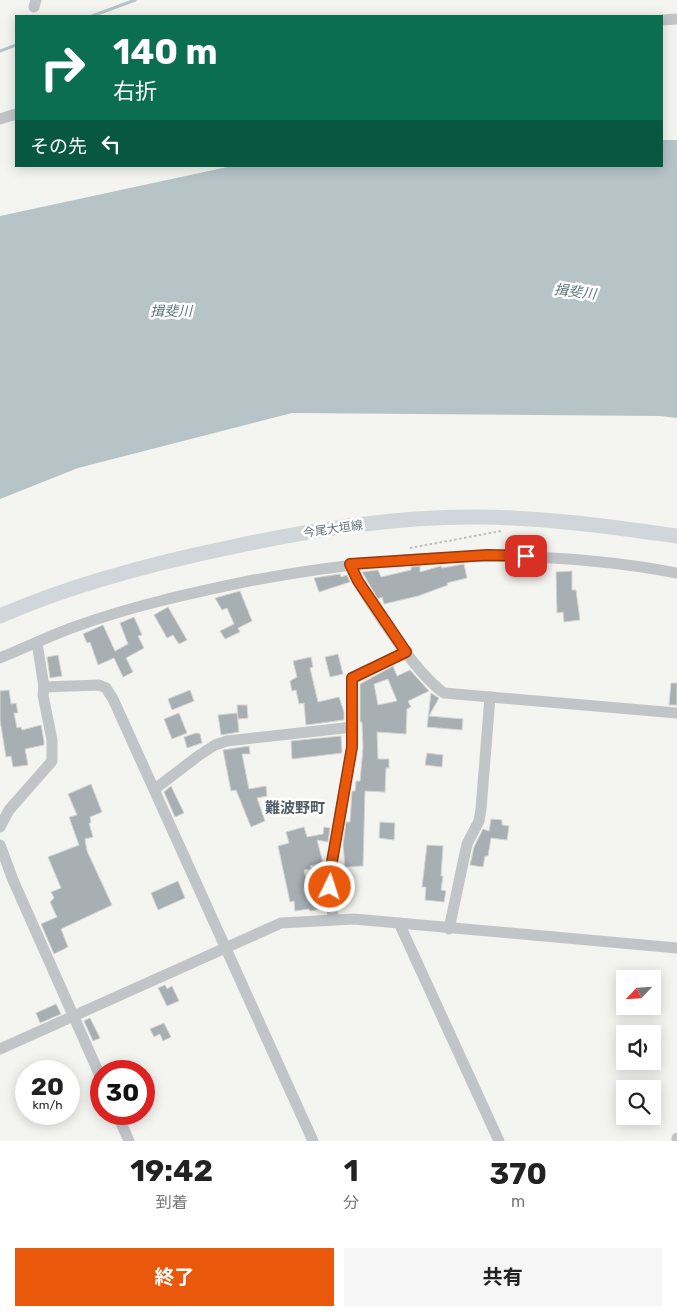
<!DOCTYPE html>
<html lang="ja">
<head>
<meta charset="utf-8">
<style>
  :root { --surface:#fff; --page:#f6f6f6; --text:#222; --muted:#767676; --accent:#ea580c }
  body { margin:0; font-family:Rubik,"Noto Sans JP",sans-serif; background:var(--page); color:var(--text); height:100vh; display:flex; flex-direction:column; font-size:19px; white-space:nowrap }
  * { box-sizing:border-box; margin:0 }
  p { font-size:16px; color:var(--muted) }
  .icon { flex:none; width:28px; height:28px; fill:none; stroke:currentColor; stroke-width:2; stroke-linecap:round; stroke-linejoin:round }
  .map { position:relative; height:1141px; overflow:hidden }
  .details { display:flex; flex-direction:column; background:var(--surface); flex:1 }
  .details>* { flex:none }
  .guide { position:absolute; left:15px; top:15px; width:648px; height:152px; border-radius:0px; box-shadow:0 2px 12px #0003; background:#0b6e4f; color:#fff; overflow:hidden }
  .needle { width:32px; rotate:245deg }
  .controls { position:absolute; left:616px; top:970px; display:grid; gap:10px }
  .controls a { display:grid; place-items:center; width:45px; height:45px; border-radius:0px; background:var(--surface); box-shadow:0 2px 12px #0003; font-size:25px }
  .speed { position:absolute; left:15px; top:1060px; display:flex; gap:10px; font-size:25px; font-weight:700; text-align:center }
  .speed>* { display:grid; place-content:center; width:65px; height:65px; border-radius:50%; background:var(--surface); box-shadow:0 2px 12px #0003; line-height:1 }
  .speed small { font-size:12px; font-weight:400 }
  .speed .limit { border:8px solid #d22; background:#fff; color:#111 }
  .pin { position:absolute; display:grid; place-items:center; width:42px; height:42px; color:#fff; margin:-21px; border-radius:10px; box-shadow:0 2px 8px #0006 }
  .me { position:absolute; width:55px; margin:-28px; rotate:4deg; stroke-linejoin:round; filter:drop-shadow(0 0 4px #0008) }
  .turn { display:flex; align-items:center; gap:18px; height:105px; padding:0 15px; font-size:22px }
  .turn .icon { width:65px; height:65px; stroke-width:2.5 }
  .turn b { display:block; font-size:35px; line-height:42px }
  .then { display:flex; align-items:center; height:48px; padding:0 15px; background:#0003; gap:10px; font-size:19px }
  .eta { display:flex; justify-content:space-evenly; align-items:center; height:85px; text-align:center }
  .eta b { font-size:30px; font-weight:700; line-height:35px }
  .button { display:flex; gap:10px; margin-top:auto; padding:10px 15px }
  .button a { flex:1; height:58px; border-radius:0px; background:var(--accent); color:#fff; font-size:20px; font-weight:700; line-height:58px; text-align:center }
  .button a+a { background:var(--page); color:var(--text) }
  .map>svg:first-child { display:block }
  .water { fill:#b7c4c7 }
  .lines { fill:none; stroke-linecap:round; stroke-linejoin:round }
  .stream { stroke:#b7c4c7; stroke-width:3 }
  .building { fill:#a7afb3; stroke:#d5d5d3; fill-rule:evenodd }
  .path { stroke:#bbbdbf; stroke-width:2; stroke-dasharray:2.5 2.5; stroke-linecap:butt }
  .minor { stroke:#c2c5c8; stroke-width:11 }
  .major { stroke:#d1d6da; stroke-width:15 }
  .route-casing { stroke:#983908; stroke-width:12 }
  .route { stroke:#ea580c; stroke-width:9 }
  .labels { text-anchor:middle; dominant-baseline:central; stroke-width:5; stroke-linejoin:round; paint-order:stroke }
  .street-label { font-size:12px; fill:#647581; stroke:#fff }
  .water-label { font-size:14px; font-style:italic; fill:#5f777f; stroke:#fff }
  .quarter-label { font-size:15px; font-weight:bold; fill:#515d66; stroke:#fff }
</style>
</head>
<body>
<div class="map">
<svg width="677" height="1141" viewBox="0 0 677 1141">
  <rect width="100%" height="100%" fill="#f4f4f0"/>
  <path class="water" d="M661 140H677V418L660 416 292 413 78 468 0 499V216L232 166H661Z"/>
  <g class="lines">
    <g class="stream">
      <path d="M92 16 135 0"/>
      <path d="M0 51 16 45"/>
    </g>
  </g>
  <g class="building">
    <path d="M464 564 467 578 447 583 448 585 418 596 384 604 382 597 378 599 362 572 378 570 381 577 411 570V567L420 566V572L441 566 442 568Z"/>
    <path d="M572 571V590H576L580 620 564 622 563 612 557 613 556 572Z"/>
    <path d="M340 574 341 577 347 575 350 582 319 592 314 578Z"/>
    <path d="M240 591 252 621 238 628 240 632 225 639 220 631 234 624 227 608 222 610 215 598Z"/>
    <path d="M168 607 187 640 179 644 173 635 167 638 154 615Z"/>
    <path d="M134 617 142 635 138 636 144 648 126 658 133 672 123 677 114 658 98 665 90 642 87 643 83 634 103 625 115 651 128 644 120 623Z"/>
    <path d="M338 654 343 674 330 677 325 657Z"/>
    <path d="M58 655 62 676 50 678 47 657Z"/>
    <path d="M311 657 313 667 310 668 318 702 339 697 344 712V720L306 725 304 703 299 704 296 690 292 691 290 681 297 677 293 661Z"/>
    <path d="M393 666 397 676 410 670 429 691 408 701 411 707 407 709 406 734 377 732 378 759H389V768H386L385 792 365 791 363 866 345 867 343 845 346 822H350L352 791H355L356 781H360L363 748 362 722H360V684ZM388 679 397 701 378 705 374 684Z"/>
    <path d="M671 683H677V705H669Z"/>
    <path d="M9 690 11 704 16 703 18 713H14L17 728 21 727 22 730 41 725 44 741V745L25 749 28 765 13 767 11 756 6 757 0 720V691Z"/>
    <path d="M190 690 194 701 172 710 168 699Z"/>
    <path d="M431 693 439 698 429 716 463 719 462 730 427 727Z"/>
    <path d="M237 705H247L248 718 238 719Z"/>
    <path d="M179 713 187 733 172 739 164 719Z"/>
    <path d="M237 713 239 732 221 735 218 715Z"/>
    <path d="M196 733 200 734 202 743 187 748 184 737Z"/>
    <path d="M341 736 342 753 292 759 291 741Z"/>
    <path d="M249 746 250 754H242L249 789 266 786 267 796 257 798 265 821 251 827 236 790 231 791 223 750Z"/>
    <path d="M427 753 443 755 442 767 425 765Z"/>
    <path d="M91 784 102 812 90 817 91 823H89L93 837 85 839 87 851 112 905 61 929 68 947 54 954 41 924 57 917 50 902 54 898 51 892 61 888 48 857 79 845 69 817 77 815 68 794Z"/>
    <path d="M171 786 184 813 175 817 164 792Z"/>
    <path d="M491 819 502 820V825L509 826 507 840 491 838 488 856H485L483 867 470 865 474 847 483 829 489 831Z"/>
    <path d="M380 822 395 823 394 840 379 838Z"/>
    <path d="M304 827 307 837 323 834 324 827 330 828 328 842 317 840 323 863 310 866 311 869 304 870 311 897 319 895 322 909 310 911 309 909 295 911 294 901 290 902 278 846 289 843 286 832Z"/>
    <path d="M427 845 443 846 441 876H443L441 890 446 891 444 902 425 900 426 887H422Z"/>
    <path d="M178 881 185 898 158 910 151 893Z"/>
    <path d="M165 985 167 989 172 986 179 1001 167 1006 158 988Z"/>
    <path d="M56 1004 61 1014 40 1023 36 1013Z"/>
    <path d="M90 1018 100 1038 93 1041 84 1021Z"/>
    <path d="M164 1023 171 1037 163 1041 160 1034 154 1037 150 1029Z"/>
  </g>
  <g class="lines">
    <path class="path" d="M410 548 501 531"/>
    <g class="minor">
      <path d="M34 7 36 0"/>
      <path d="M661 20 677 19"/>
      <path d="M0 119 16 114"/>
      <path d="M350 565C364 596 416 674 444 693L677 713"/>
      <path d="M0 658C25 648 51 635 77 626 132 606 191 593 249 581 390 554 535 546 677 573"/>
      <path d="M44 687 99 685 106 688 113 699 313 1141"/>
      <path d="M155 789 198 756 215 745 227 741 353 727"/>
      <path d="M0 827 9 810 52 761V740L43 695 44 687 37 643"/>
      <path d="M0 845 13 880 101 1078"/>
      <path d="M333 919 330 873 352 747V679L407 651"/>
      <path d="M399 923 499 1141"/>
      <path d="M449 929 467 844 479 821 481 809 490 697"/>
      <path d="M0 1049 281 923 354 919 677 948"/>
      <path d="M117 1114 129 1141"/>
      <path d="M677 1141V1138"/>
    </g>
    <path class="major" d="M0 616C73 584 150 564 227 548 310 530 396 516 482 517 548 518 612 527 677 536"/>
  </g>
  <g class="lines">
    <g class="route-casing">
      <path id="route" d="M330 887V873L352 747V678L406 652 358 581 350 564 487 555 526 556"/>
    </g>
    <use href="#route" class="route"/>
  </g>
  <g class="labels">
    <g class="street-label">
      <text transform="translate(333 529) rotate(-8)">今尾大垣線</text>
    </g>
    <g class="water-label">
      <text transform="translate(575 292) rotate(7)">揖斐川</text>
      <text x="171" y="311">揖斐川</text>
    </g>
    <g class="quarter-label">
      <text x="295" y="808">難波野町</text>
    </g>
  </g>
</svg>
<div class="controls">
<a><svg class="needle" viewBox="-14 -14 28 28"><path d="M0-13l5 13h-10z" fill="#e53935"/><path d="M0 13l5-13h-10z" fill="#767676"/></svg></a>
<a><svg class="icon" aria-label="sound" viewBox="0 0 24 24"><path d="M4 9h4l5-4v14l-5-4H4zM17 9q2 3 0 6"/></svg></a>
<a><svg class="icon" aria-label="search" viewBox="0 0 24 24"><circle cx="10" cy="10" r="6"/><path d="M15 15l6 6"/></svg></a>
</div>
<div class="speed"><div>20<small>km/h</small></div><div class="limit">30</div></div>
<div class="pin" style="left:526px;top:556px;background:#d93025"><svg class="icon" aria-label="arrive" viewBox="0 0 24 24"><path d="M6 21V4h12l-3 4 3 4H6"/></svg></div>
<svg class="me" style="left:330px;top:887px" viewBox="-20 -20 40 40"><circle r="17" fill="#ea580c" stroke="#fff" stroke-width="3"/><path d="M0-11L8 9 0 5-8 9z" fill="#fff"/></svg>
<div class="guide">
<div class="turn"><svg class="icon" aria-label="right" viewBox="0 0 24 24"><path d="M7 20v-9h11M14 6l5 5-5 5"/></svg><div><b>140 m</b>右折</div></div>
<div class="then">その先<svg class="icon" aria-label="left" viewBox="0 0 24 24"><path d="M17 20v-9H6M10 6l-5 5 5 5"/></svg></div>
</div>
</div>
<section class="details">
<div class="eta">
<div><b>19:42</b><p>到着</p></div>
<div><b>1</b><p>分</p></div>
<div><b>370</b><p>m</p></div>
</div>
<div class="button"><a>終了</a><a>共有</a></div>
</section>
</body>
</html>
